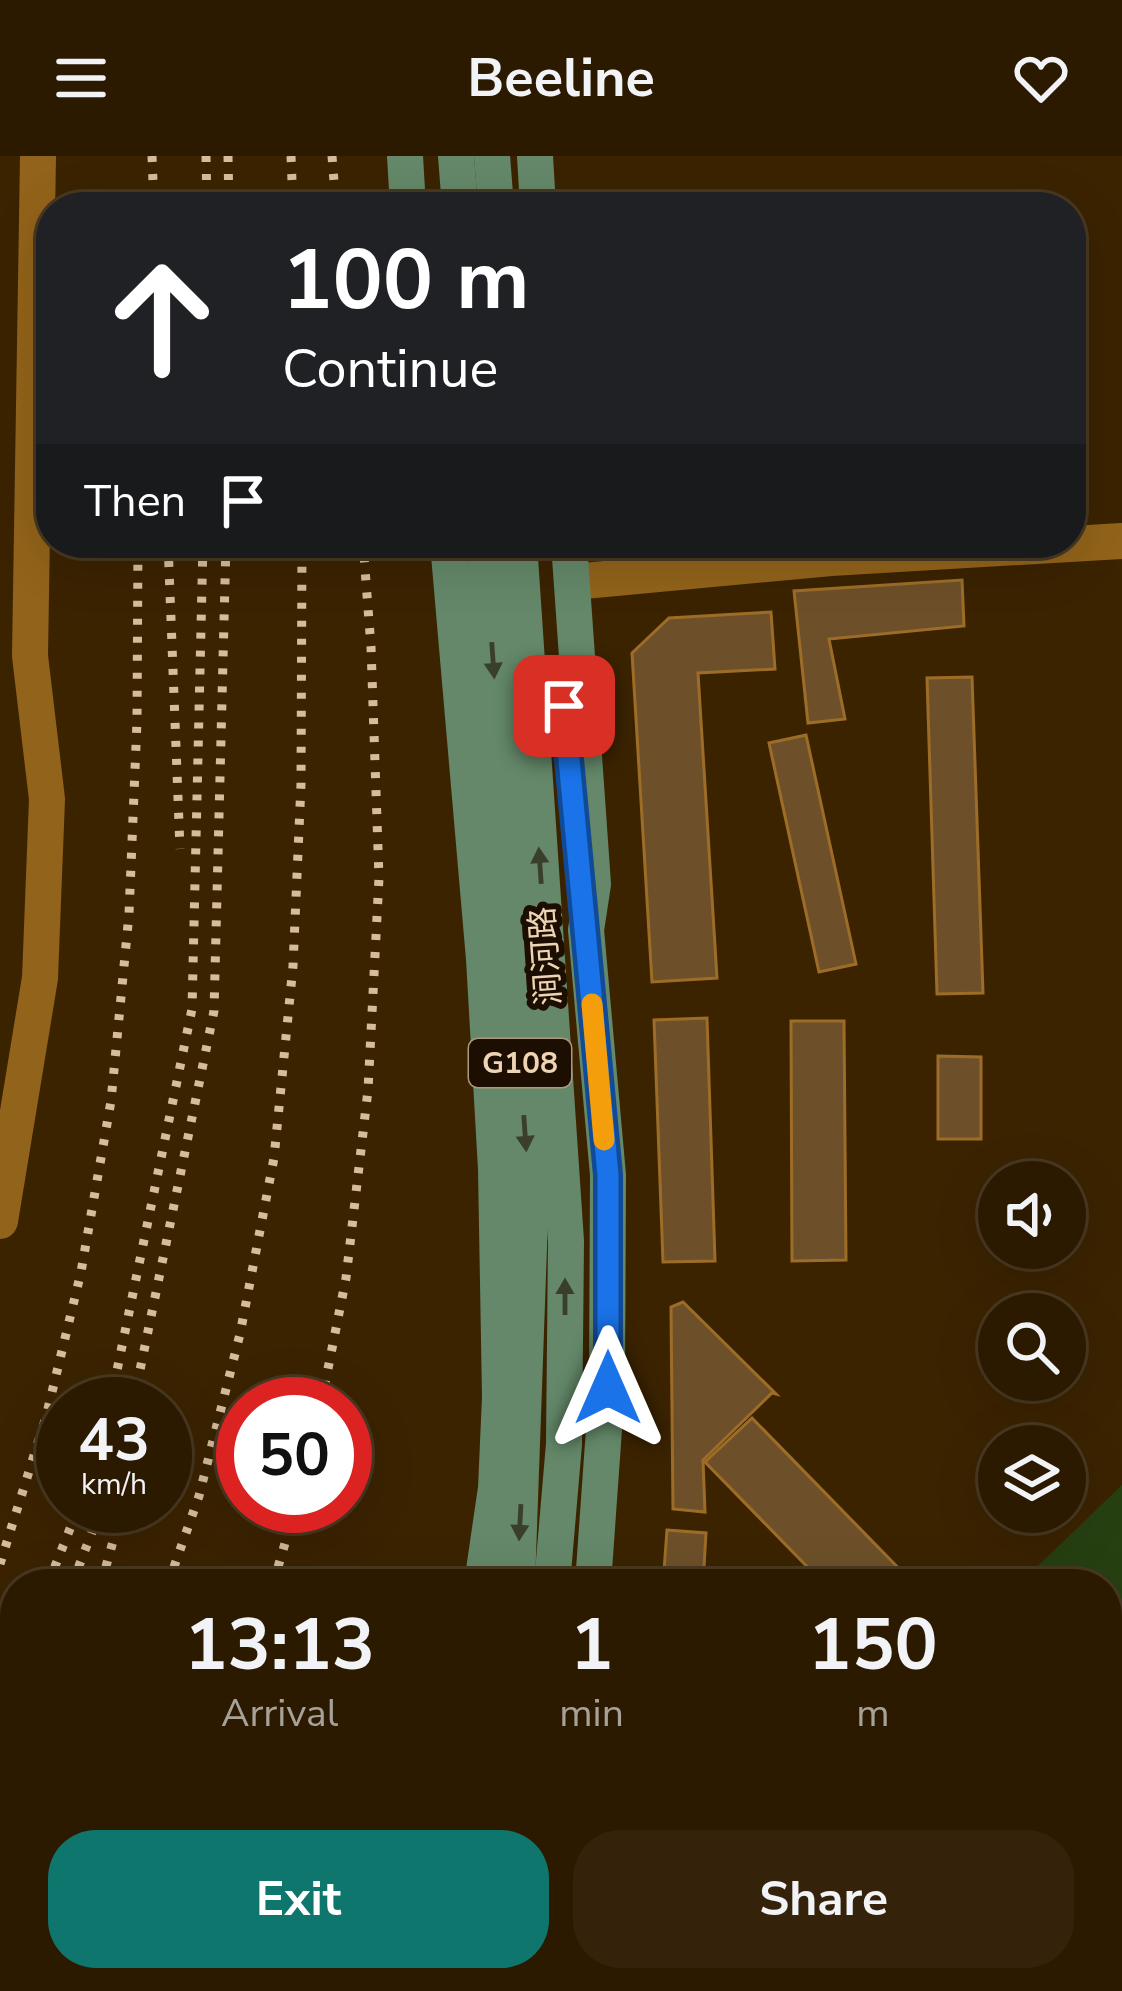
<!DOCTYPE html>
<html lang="en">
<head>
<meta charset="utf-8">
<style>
  :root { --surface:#2c1a00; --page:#34230a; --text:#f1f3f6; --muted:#a6a199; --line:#483822; --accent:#0f766e }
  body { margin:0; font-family:"Nunito Sans","Noto Sans SC",sans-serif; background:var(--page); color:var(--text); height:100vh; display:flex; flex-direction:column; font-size:45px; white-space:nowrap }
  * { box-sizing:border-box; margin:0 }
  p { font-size:39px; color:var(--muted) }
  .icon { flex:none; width:66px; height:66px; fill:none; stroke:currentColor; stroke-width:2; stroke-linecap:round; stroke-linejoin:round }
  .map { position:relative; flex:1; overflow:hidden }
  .sheet { position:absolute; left:0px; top:1413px; width:1122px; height:423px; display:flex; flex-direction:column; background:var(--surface); border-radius:48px 48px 0 0; box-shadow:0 12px 48px #0002,0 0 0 3px var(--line) }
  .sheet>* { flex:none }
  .top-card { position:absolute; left:36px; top:36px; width:1050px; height:366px; border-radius:48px; box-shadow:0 12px 48px #0002,0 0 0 3px var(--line); background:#202124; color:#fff; overflow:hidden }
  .controls { position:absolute; left:978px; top:1005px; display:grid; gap:24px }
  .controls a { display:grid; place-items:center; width:108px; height:108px; border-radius:50%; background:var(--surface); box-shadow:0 12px 48px #0002,0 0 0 3px var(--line); font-size:60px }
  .speed { position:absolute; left:36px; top:1221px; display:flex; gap:24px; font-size:60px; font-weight:700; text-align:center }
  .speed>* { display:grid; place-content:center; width:156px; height:156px; border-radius:50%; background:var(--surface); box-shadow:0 12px 48px #0002,0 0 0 3px var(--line); line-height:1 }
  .speed small { font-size:30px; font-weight:400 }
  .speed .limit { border:18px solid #d22; background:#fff; color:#111 }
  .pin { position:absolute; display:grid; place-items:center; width:102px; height:102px; color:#fff; margin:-51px; border-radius:24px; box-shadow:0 6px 18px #0006 }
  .me { position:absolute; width:132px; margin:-66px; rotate:0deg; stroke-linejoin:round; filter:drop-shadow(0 0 9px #0008) }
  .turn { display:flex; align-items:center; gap:42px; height:252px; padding:0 48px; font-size:54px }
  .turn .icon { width:156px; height:156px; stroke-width:2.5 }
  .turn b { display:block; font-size:84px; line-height:102px }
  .then { display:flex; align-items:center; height:114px; padding:0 48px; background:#0003; gap:24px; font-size:45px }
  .eta { display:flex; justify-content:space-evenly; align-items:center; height:204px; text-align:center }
  .eta b { font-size:72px; font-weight:700; line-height:84px }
  .action { display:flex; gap:24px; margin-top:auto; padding:24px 48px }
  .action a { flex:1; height:138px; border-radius:48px; background:var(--accent); color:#fff; font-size:48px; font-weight:700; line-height:138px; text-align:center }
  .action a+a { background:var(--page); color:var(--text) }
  header { display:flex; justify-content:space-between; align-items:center; height:156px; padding:0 48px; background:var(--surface); font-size:54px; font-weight:700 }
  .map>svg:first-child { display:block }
  .green { fill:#274012 }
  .building { fill:#6d5029; stroke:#9d6d27; stroke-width:3 }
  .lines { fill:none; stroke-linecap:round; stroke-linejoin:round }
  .minor { stroke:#92631a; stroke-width:36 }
  .major { stroke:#648869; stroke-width:36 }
  .rail { stroke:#d6bc9c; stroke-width:9; stroke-dasharray:6 12; stroke-linecap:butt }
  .oneway { fill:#393f2a }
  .route-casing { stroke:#114b97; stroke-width:30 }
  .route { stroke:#1a73e8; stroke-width:21 }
  .slow { stroke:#f59e0b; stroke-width:21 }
  .labels { text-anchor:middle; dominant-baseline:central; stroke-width:12; stroke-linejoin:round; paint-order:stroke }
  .shield { fill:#1c0e00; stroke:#af997e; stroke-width:3 }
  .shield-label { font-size:30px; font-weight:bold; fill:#eed4b4 }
  .street-label { font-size:33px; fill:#eed4b4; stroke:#1c0e00 }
</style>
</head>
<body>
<header><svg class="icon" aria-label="menu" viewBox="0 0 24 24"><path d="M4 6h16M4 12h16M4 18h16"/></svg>Beeline<svg class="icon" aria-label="heart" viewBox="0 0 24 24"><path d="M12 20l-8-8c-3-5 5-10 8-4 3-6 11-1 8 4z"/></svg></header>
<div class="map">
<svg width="1122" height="1835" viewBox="0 0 1122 1835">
  <rect width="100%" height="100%" fill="#3b2300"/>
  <path class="green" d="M1122 1329V1835H637L635 1821H1107V1428H1019Z"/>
  <g class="building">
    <path d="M962 424 964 470 829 483 845 563 808 567 794 435Z"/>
    <path d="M771 456 775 513 698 517 717 822 652 826 632 497 669 462Z"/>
    <path d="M972 521 983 837 937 838 927 522Z"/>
    <path d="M806 579 856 808 819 816 769 587Z"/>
    <path d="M707 862 715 1105 663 1106 654 864Z"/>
    <path d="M791 865H844L846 1104 792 1105Z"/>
    <path d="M938 900 981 901V983H938Z"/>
    <path d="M683 1146 776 1238 772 1237 703 1304 705 1356 673 1353 671 1151Z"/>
    <path d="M752 1262 914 1428H824L705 1306Z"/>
    <path d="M667 1374 706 1377 703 1428H663Z"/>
    <path d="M299 1821H347L346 1835H287Z"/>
  </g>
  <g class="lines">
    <g class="minor">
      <path d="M573 426 831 402 1122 385"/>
      <path d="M0 1065 40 822 47 643 30 500 38 0"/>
      <path d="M276 1835 289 1821"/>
    </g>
    <g class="major">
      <path d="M405 0 408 51"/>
      <path d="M456 0 460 51"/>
      <path d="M492 0 496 51"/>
      <path d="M535 0 538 51"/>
      <path d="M448 387 484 803 496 1013 500 1241 496 1332 482 1428"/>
      <path d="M484 387 530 1063 517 1428"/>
      <path d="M519 387 566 1085 564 1288 552 1428"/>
      <path d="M569 387 593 728 586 774 608 1019 607 1231 593 1428"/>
      <path d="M443 1821V1835"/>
      <path d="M480 1821V1835"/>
      <path d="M515 1821V1835"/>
      <path d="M568 1835V1821"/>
    </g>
    <g class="rail">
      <path d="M152 0 154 51"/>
      <path d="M206 0 207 51"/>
      <path d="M228 0 229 51"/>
      <path d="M291 0 293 51"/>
      <path d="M332 0 336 51"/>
      <path d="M168 387 180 693"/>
      <path d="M110 1248 192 853 203 387"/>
      <path d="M133 1248 214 855 226 387"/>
      <path d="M321 1248 346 1122 368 934 379 722 371 491 363 387"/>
      <path d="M0 1408 46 1261 81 1116 111 945 129 758 137 565 138 387"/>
      <path d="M48 1428 79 1350"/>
      <path d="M72 1428 102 1350"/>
      <path d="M101 1428 123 1350"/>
      <path d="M168 1428 199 1340 240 1178 274 1002 293 810 301 628 302 387"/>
      <path d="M273 1428 296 1350"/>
      <path d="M0 1553 15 1514"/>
      <path d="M0 1614 15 1575"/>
      <path d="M0 1727 15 1690"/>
      <path d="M0 1789 15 1761"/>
      <path d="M111 1835 118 1821"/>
    </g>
  </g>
  <defs><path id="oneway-solid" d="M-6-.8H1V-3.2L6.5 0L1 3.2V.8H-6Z" transform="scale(3)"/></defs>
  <g class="oneway">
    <use href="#oneway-solid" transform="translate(493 504) rotate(86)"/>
    <use href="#oneway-solid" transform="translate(540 710) rotate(-94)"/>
    <use href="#oneway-solid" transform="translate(525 977) rotate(86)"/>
    <use href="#oneway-solid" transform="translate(565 1141) rotate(-90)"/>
    <use href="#oneway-solid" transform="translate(520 1366) rotate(93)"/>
  </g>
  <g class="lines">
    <g class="route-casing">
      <path id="route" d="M564 550 608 1019V1232"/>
    </g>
    <use href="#route" class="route"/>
    <path class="slow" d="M592 848 604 984"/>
  </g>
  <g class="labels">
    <rect class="shield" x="469" y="883" width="102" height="48" rx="9"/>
    <g class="shield-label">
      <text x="520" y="907">G108</text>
    </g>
    <g class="street-label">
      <text transform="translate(546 800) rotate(-94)">涧河路</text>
    </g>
  </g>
</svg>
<div class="controls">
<a><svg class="icon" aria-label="sound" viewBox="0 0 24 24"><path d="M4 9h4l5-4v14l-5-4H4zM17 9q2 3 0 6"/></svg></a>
<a><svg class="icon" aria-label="search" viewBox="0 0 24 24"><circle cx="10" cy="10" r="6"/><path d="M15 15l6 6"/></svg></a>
<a><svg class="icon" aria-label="layers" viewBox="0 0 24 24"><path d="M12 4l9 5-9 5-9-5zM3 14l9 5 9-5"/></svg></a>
</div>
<div class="speed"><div>43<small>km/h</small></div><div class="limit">50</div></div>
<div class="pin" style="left:564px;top:550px;background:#d93025"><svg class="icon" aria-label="arrive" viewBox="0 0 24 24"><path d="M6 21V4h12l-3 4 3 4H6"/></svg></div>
<svg class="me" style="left:608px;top:1232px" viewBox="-20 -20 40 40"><path d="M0-17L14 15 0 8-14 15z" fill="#1a73e8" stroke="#fff" stroke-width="4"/></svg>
<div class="top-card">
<div class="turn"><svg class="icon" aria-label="ahead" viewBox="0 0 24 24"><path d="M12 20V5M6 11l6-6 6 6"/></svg><div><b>100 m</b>Continue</div></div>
<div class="then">Then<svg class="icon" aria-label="arrive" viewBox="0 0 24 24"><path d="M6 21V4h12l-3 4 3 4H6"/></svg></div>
</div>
<section class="sheet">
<div class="eta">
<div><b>13:13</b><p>Arrival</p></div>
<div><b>1</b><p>min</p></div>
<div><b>150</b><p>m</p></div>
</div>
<div class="action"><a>Exit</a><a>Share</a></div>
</section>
</div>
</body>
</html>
